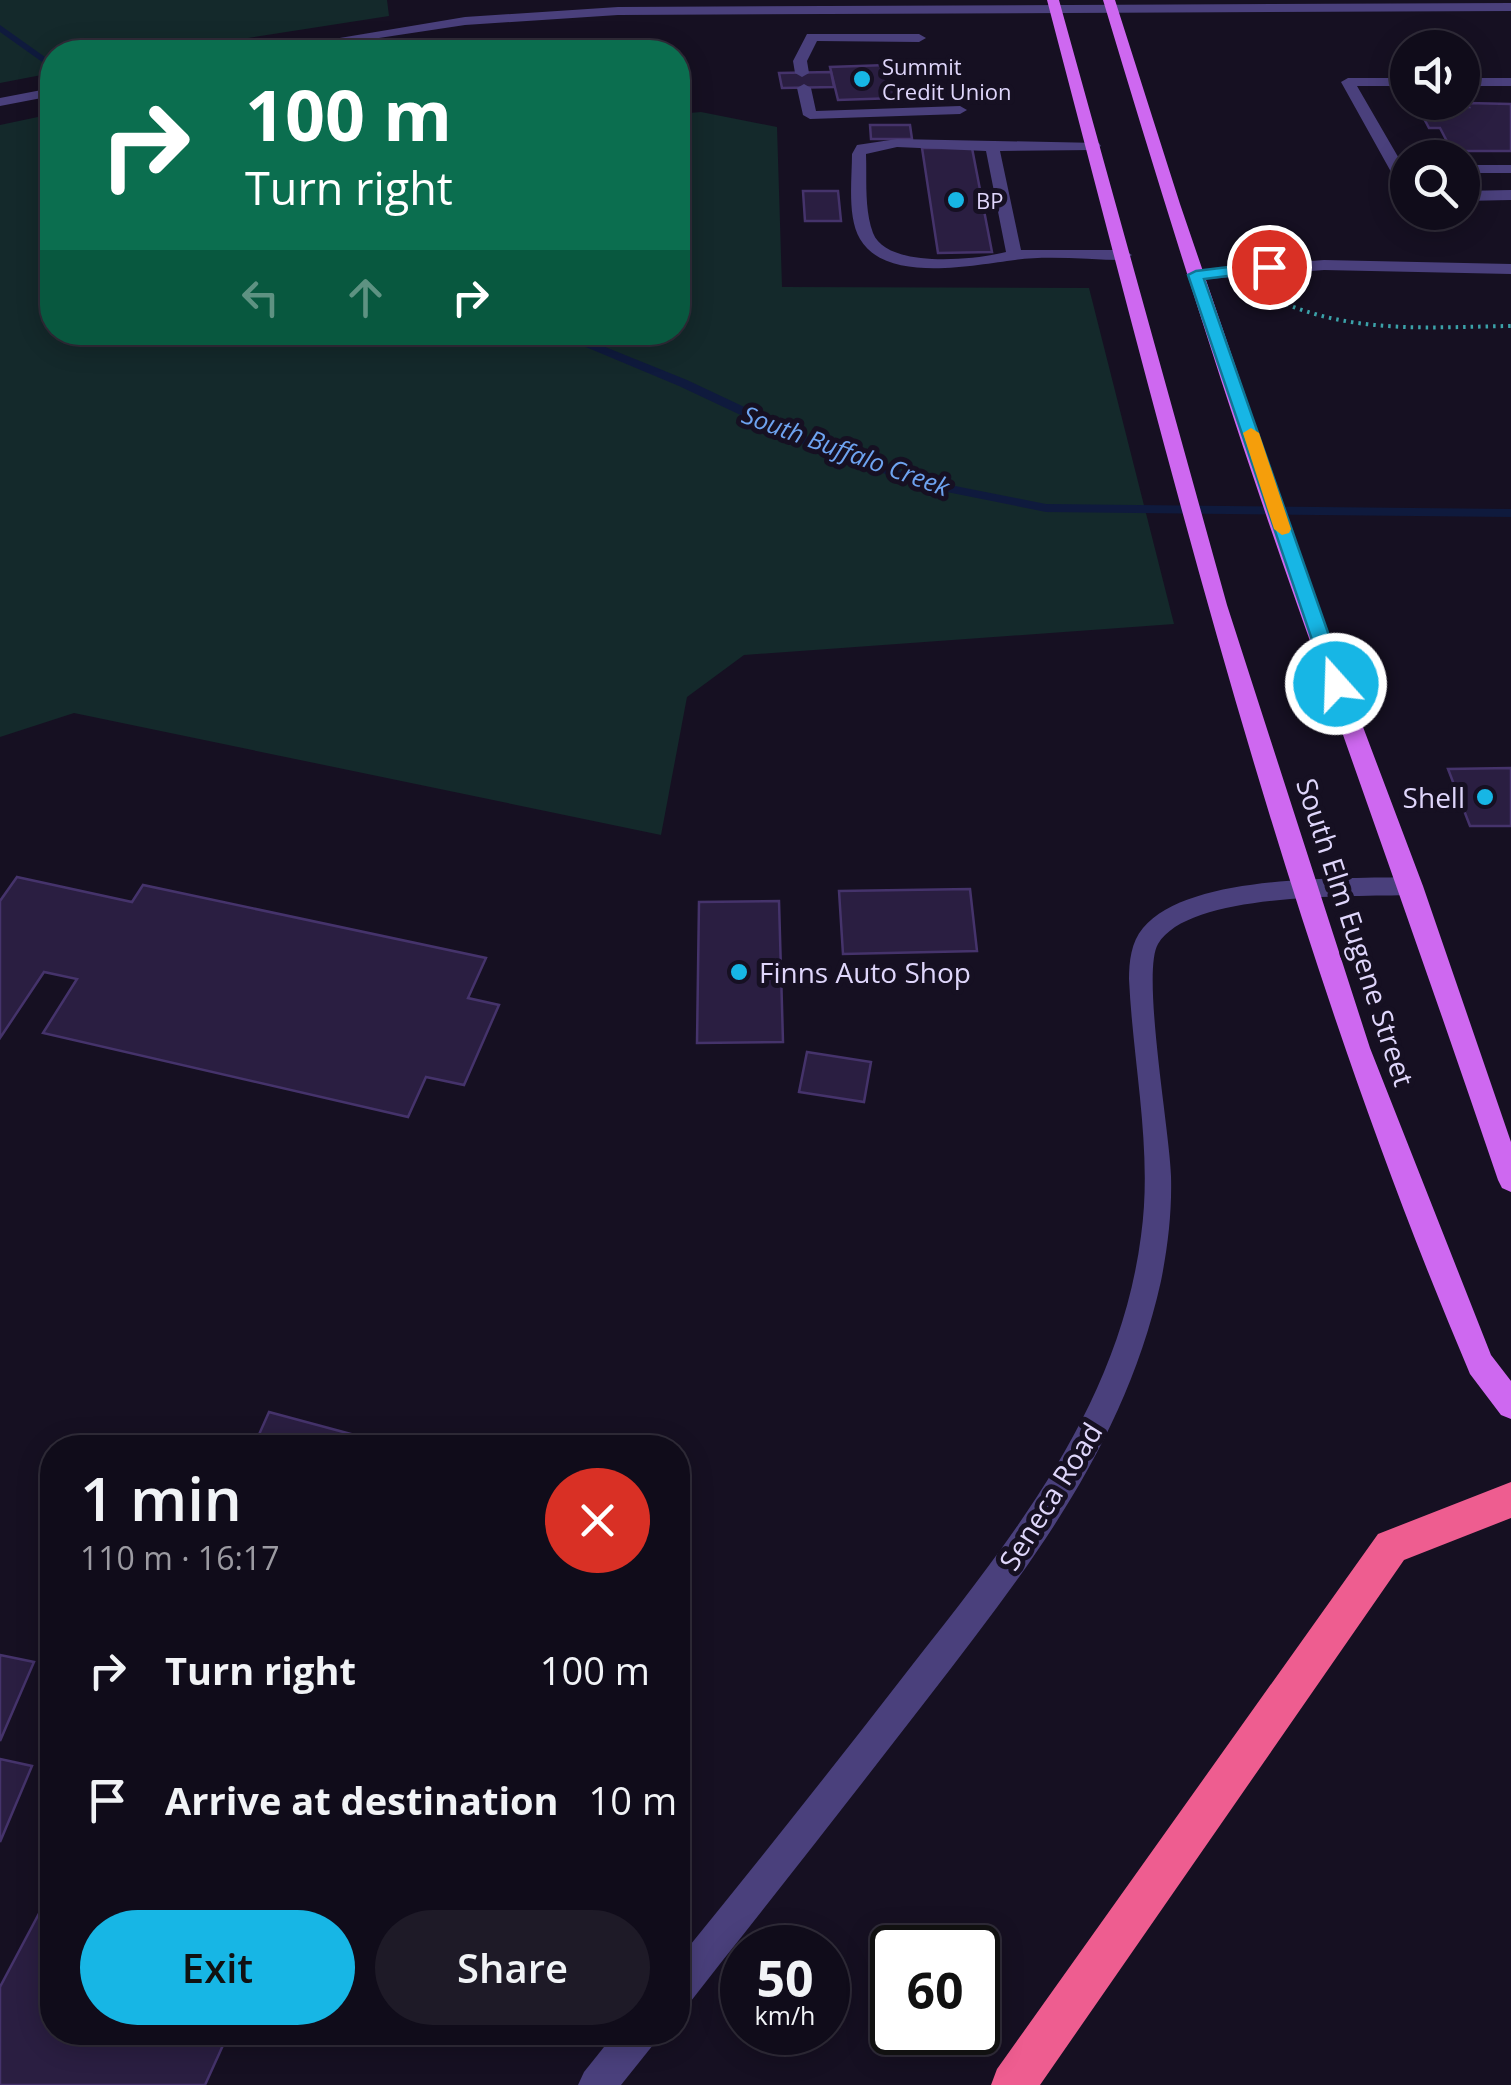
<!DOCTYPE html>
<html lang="en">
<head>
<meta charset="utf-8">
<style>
  :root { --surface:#100c1a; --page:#1e1a27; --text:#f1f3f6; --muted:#9c9ba2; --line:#302c39; --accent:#17b6e5 }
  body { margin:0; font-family:"Open Sans",sans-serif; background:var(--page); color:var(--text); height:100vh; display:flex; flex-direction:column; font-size:38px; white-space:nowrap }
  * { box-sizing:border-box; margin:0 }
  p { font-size:32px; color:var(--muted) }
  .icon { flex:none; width:55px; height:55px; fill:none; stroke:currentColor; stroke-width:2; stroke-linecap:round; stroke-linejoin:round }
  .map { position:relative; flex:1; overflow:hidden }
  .side { position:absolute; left:40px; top:1435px; width:650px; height:610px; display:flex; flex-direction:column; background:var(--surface); border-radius:40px; box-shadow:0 5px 25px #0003,0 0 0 2px var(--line) }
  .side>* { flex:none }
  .hud { position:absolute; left:40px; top:40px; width:650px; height:305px; border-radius:40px; box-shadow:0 5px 25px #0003,0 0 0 2px var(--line); background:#0b6e4f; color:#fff; overflow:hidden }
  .fabs { position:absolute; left:1390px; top:30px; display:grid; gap:20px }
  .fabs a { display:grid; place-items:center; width:90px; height:90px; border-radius:50%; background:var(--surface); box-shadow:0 5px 25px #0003,0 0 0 2px var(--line); font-size:50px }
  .speed { position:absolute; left:720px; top:1925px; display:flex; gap:20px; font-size:50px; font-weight:700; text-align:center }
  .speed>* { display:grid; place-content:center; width:130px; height:130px; border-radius:50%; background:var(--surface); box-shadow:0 5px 25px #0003,0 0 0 2px var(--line); line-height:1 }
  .speed small { font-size:25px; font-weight:400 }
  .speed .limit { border:5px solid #111; border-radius:15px; background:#fff; color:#111 }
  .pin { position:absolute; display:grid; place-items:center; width:85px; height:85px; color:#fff; margin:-42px; border:5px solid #fff; border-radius:50%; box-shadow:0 2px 10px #0007 }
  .me { position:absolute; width:110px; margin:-55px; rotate:340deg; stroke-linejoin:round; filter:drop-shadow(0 0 8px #0008) }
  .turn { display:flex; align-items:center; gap:35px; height:210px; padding:0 40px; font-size:45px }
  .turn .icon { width:130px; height:130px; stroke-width:2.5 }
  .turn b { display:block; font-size:70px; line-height:85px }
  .lanes { display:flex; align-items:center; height:95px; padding:0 40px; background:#0003; justify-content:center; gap:50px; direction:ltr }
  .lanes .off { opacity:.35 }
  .round { display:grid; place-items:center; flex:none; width:105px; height:105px; border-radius:52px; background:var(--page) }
  .headline { display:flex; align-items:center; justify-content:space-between; height:170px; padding:0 40px }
  h1 { font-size:60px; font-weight:600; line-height:75px }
  .primary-button { display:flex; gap:20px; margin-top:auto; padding:20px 40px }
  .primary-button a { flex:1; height:115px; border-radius:60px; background:var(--accent); color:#111; font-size:40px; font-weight:600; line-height:115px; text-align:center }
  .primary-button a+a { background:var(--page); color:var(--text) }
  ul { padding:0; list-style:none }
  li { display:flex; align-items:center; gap:30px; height:130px; padding:0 40px }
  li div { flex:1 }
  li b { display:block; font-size:38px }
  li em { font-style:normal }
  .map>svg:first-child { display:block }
  .green { fill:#14292b }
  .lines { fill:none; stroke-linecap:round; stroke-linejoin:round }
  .stream { fill:#0f1a3d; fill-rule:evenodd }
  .building { fill:#2a1e41; stroke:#45336b; stroke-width:2.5 }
  .path { stroke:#3ba2a9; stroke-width:4; stroke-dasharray:2.5 5; stroke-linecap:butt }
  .minor { fill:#4a407c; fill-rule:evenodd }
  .major { fill:#ce68f0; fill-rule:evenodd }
  .highway { fill:#ee5d90; fill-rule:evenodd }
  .route { fill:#17b6e5; stroke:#0f7695; stroke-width:2.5 }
  .slow { fill:#f59e0b }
  .poi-dot { fill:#17b6e5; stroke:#161022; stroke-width:4 }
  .labels { text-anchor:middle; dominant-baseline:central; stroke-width:10; stroke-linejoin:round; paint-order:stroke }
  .far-poi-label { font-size:22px; fill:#dfd6fb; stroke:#161022; text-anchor:start }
  .far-water-label { font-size:25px; font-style:italic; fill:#6ea3f0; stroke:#161022 }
  .poi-label { font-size:28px; fill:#dfd6fb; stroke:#161022; text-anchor:end }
  .street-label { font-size:28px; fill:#dfd6fb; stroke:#161022 }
</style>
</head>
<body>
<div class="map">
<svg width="1511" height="2085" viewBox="0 0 1511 2085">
  <rect width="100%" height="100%" fill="#161022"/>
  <g class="green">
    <path d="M0 0H387L389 16 157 52H52V73L0 83Z"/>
    <path d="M701 112 777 127 782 287 1089 288 1174 624 744 655 687 697 661 835 74 713 0 737V125L52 114V332H678V114Z"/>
  </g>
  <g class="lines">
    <g class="stream">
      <path d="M0 25 52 62V69L0 32Z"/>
      <path d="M550 332H568L687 380 810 438 930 481 1046 504 1511 509V517L1046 512 922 487 802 444 679 386Z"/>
    </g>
  </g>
  <g class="building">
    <path d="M657 45V52H539V48Z"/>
    <path d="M887 65 896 98 838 100 830 67Z"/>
    <path d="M831 72 834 87 782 88 779 73Z"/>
    <path d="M1467 103 1511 104V151H1452L1440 128H1429L1418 107H1469Z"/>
    <path d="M870 125H910L912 139H871Z"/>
    <path d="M922 148H972L992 252 938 253Z"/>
    <path d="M803 191H838L841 221H805Z"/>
    <path d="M1511 768V826H1470L1448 769Z"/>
    <path d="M17 877 132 902 143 885 486 958 468 998 499 1005 464 1085 426 1077 408 1117 43 1033 77 979 44 972 0 1038V901Z"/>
    <path d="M970 889 977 951 843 954 839 891Z"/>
    <path d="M779 901 783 1042 697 1043 699 902Z"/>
    <path d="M807 1052 871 1062 864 1102 799 1092Z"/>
    <path d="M269 1412 403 1448H253Z"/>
    <path d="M0 1655 34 1662 0 1741Z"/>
    <path d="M0 1759 32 1766 0 1842Z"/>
    <path d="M43 1906 52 1911V2032H229L205 2085H0V1987Z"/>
  </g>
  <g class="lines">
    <path class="path" d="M1286 304C1359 334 1434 327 1511 326"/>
    <g class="minor">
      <path d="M1511 3V11L618 15 465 25 286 52H256L465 17 618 7Z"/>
      <path d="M807 34H919L926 38 919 42 817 41 807 61 809 73 802 77 795 73 793 61Z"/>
      <path d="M1348 78H1408V86H1357L1408 174V192L1400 188 1341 82Z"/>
      <rect x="1462" y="78" width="49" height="8"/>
      <path d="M804 84 811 88 816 111 960 106 967 110 960 114 810 119 803 115 797 88Z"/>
      <path d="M52 88V96L0 106V98Z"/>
      <path d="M897 139 1099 143 1101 146 1094 150 1000 151 1021 250H1124L1132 255 1124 260C1088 260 1050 255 1015 260 974 265 886 284 860 239 847 217 852 179 852 154L857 145ZM897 147 986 151 1006 252C975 260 887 269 873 233 864 209 867 178 866 154Z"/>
      <rect x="1462" y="165" width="49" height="8"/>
      <path d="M1511 190V200L1462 201V191Z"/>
      <path d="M1324 260 1511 264V274L1324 270 1196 280 1188 275 1196 270Z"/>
      <path d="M1411 877 1423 886 1411 895C1355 897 1189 891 1158 944 1141 972 1170 1133 1171 1176 1172 1211 1168 1246 1161 1281 1124 1447 1029 1567 928 1698 860 1786 792 1873 723 1960L691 2001 678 2006V1960C753 1868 826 1776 899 1682 1005 1546 1118 1413 1141 1236 1153 1151 1133 1065 1129 979 1129 962 1131 942 1143 928 1189 873 1343 879 1411 877Z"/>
      <path d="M616 2032H658L653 2045 621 2085H578L584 2072Z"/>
    </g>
    <g class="major">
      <path d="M1047 0H1059L1227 605 1370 1048 1491 1355 1511 1381V1419L1501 1415 1470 1374C1282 932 1169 462 1047 0Z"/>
      <path d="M1103 0H1115L1180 204 1317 605 1423 886 1511 1142V1192L1502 1188 1498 1180C1433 988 1365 798 1298 607 1227 406 1164 203 1103 0Z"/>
    </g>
    <path class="highway" d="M1511 1482V1518L1404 1560 1040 2085H991L997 2069 1378 1534Z"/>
  </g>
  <path class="route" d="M1269 262 1274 264V270L1204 279 1346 684 1336 690 1327 684 1188 275 1196 271Z"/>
  <path class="slow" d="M1251 428 1259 433 1291 529 1289 533 1282 535 1274 529 1243 433Z"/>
  <g class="poi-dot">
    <circle cx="862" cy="79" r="10"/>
    <circle cx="956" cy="200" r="10"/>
    <circle cx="1485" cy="797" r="10"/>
    <circle cx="739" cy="972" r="10"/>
  </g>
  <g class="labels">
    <g class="far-poi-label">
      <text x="882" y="66">Summit<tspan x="882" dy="25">Credit Union</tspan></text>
      <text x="976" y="200">BP</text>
    </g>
    <g class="far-water-label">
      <text transform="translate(846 450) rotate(20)">South Buffalo Creek</text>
    </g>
    <g class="poi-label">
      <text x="1465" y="797">Shell</text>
      <text x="759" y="972" text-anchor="start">Finns Auto Shop</text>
    </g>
    <g class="street-label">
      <text transform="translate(1356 932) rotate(72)">South Elm Eugene Street</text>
      <text transform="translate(1050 1496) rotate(-58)">Seneca Road</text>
    </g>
  </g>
</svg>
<div class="fabs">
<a><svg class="icon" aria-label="sound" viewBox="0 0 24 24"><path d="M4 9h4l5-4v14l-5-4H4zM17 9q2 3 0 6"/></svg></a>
<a><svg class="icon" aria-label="search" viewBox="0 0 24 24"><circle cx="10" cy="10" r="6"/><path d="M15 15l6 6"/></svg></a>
</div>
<div class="speed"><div>50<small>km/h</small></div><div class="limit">60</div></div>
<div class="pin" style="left:1269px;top:267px;background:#d93025"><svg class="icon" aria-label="arrive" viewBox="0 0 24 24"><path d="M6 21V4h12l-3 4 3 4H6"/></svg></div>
<svg class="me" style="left:1336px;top:684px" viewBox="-20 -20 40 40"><circle r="17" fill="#17b6e5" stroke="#fff" stroke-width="3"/><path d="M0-11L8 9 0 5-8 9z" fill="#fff"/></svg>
<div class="hud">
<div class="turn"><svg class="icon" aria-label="right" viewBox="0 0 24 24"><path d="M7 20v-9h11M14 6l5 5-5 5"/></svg><div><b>100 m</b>Turn right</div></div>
<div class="lanes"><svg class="icon off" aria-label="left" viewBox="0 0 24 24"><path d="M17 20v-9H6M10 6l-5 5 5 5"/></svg><svg class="icon off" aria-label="ahead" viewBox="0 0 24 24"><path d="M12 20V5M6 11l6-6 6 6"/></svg><svg class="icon" aria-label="right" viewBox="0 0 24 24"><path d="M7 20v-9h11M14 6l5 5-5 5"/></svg></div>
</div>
<section class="side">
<div class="headline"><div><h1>1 min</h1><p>110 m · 16:17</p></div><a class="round" style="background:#d93025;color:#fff"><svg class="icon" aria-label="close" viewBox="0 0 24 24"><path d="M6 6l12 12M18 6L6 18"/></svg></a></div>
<ul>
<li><svg class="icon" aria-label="right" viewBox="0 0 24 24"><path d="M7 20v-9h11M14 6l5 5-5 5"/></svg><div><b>Turn right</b></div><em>100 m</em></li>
<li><svg class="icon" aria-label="arrive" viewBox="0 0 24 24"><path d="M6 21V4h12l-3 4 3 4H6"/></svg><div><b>Arrive at destination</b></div><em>10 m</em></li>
</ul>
<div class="primary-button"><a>Exit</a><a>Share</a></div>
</section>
</div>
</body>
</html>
